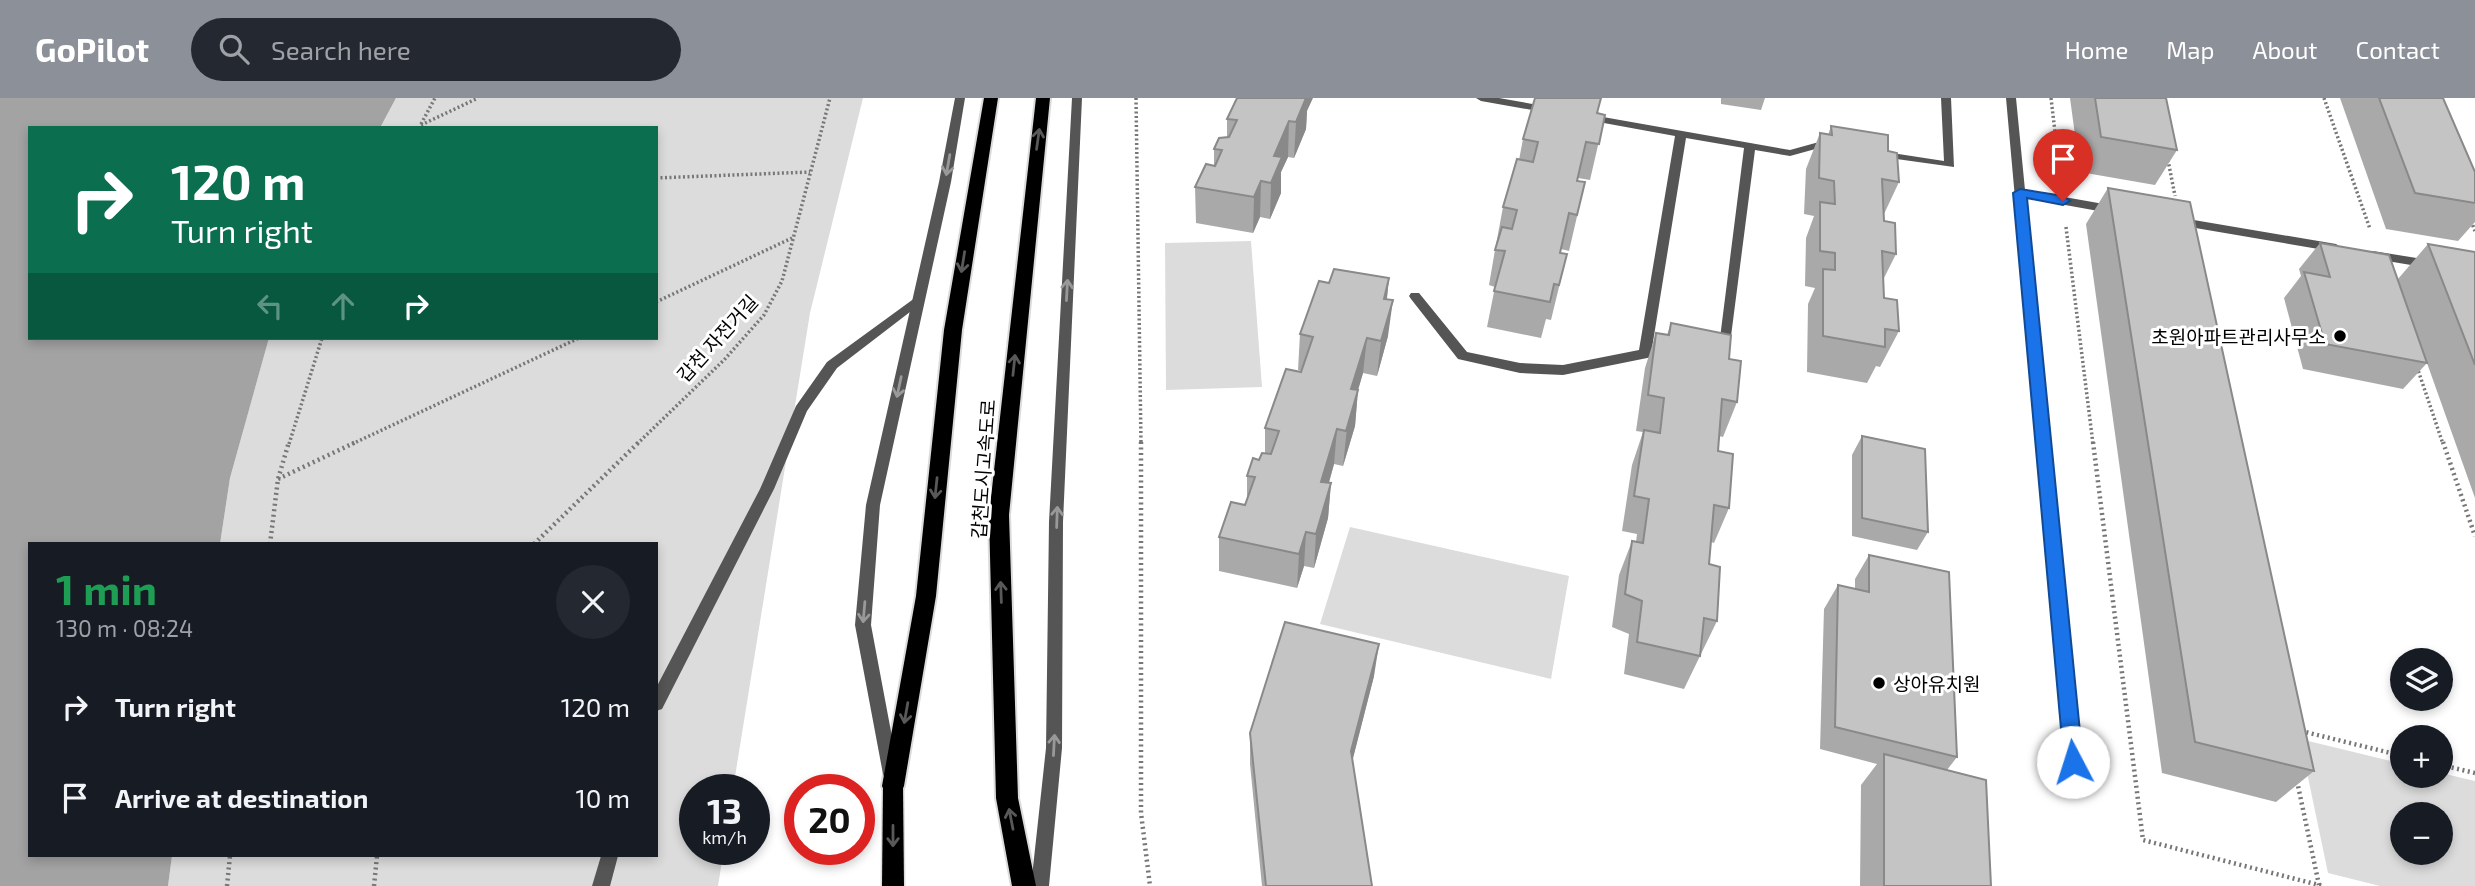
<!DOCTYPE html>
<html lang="en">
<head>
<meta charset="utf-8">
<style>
  :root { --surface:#171b24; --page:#242831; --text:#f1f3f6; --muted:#9ea1a6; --accent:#8c9099 }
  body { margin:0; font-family:"Exo 2","Noto Sans KR",sans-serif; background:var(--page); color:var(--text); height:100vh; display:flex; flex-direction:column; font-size:26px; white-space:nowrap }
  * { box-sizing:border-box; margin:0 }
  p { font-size:23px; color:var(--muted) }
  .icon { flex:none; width:38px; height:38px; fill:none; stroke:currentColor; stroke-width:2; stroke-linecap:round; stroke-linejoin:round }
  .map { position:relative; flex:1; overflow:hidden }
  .panel { position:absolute; left:28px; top:444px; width:630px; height:315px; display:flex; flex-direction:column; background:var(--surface); border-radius:0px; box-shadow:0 4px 10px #0003 }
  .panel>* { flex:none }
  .guide { position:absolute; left:28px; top:28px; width:630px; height:214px; border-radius:0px; box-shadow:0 4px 10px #0003; background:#0b6e4f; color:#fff; overflow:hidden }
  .fabs { position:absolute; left:2390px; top:550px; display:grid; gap:14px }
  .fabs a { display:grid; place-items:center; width:63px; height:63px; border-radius:50%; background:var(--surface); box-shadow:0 4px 10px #0003; font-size:35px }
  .speed { position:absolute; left:679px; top:676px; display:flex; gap:14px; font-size:35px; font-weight:700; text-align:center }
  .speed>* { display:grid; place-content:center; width:91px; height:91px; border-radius:50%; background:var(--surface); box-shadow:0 4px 10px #0003; line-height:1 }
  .speed small { font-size:18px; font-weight:400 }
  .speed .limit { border:10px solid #d22; background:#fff; color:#111 }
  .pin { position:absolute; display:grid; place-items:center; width:60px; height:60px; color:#fff; margin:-72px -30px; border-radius:50% 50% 50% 0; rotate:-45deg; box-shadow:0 0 7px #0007 }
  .pin .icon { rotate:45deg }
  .me { position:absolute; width:77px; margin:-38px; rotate:355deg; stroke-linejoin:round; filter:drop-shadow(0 0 5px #0008) }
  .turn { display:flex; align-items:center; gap:24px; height:147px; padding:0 28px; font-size:32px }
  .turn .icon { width:91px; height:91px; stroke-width:2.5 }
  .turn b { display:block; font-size:49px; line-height:60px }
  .lanes { display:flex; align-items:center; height:66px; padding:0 28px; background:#0003; justify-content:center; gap:35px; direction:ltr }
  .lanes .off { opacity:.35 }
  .round { display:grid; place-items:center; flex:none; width:74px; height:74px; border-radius:37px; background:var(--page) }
  .headline { display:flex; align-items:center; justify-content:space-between; height:119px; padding:0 28px }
  h1 { font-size:42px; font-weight:700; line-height:52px; color:#1e9e55 }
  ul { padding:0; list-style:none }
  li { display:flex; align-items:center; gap:21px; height:91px; padding:0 28px }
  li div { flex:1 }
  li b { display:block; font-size:26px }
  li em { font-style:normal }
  header { display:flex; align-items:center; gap:42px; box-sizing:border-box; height:98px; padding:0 35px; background:var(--accent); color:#fff }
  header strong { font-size:33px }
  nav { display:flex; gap:38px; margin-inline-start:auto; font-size:24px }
  .search { width:490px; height:63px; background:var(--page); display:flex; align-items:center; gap:18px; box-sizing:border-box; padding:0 24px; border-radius:38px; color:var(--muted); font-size:26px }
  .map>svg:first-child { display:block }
  .green { fill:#dcdcdc; fill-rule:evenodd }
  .water { fill:#a3a3a3 }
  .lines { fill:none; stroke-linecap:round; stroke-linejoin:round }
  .primary-casing { stroke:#dbdbdb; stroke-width:3 }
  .trunk-casing { stroke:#dbdbdb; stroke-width:4 }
  .path-far1 { stroke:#777; stroke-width:3.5; stroke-dasharray:2 2.5; stroke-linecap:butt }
  .path { stroke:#777; stroke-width:4.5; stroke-dasharray:2 3.5; stroke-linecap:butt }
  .service { fill:#555; fill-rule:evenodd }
  .tertiary { fill:#555; fill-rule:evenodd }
  .primary { fill:#000; fill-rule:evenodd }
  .trunk { fill:#000; fill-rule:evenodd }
  .wall { fill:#a9a9a9 }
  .shaded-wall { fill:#898989 }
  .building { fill:#c4c4c4; stroke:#898989; stroke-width:2 }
  .oneway { stroke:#595959 }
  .oneway2 { stroke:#999 }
  .route { fill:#1a73e8; stroke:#114b97; stroke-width:2 }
  .poi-dot { fill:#000; stroke:#fff; stroke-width:2.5 }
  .labels { text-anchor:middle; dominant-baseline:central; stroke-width:6; stroke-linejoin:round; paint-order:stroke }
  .poi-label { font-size:19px; fill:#000; stroke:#fff; text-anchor:end }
  .street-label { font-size:19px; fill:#000; stroke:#fff }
</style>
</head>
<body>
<header>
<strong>GoPilot</strong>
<div class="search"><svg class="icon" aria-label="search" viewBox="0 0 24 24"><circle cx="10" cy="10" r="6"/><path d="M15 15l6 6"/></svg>Search here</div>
<nav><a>Home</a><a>Map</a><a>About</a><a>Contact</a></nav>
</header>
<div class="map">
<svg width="2475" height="788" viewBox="0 0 2475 788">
  <rect width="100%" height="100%" fill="#fff"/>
  <g class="green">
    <path d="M396 0H863L810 215 733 691H695V751H724L718 788H168L172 758H656V446H220L230 380 269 240H656V30H380Z"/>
    <path d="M1251 143 1262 289 1166 292 1165 145Z"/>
    <path d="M1350 429 1569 478 1551 581 1320 526Z"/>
    <path d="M2300 641 2403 666V677L2441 675 2475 683V788H2380L2328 775ZM2403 716H2441V754H2403Z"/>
  </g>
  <path class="water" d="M0 0H396L380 30H30V240H269L230 380 220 446H30V758H172L168 788H0Z"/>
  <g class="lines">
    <g class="primary-casing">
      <path id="primary" d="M893 679 900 681 903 688 904 788H882L883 688 886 681Z"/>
    </g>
    <g class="trunk-casing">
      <g id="trunk">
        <path d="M984 0H998L962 232 936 498 904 688 901 695 893 698 885 695 882 688 916 498 944 232Z"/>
        <path d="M1036 0H1050L1009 417 1018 700 1036 788H1012L996 700 989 417Z"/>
      </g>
    </g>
    <g class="path-far1">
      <path d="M1136 0 1141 346"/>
      <path d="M2051 0 2060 76"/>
      <path d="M2324 0 2370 131"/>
      <path d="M421 26 435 0"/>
      <path d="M421 27 478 0"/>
      <path d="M2168 62 2175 98"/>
      <path d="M656 80 810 74"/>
      <path d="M2471 123 2475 133"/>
      <path d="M2066 129 2093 346"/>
      <path d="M656 204 792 140"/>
      <path d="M2417 269 2443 346"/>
      <path d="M289 346 322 240"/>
      <path d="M352 346 579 240"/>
      <path d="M637 346 724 262 764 217 782 183 830 0"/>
    </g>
    <g class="path">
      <path d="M1141 344V715L1150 788"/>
      <path d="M2093 344 2143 742 2323 788"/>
      <path d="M2443 344 2475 438"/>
      <path d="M278 381 356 344"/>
      <path d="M270 446 278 381 289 344"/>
      <path d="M534 446 639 344"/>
      <path d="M2301 633 2403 658"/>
      <path d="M2441 667 2475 675"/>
      <path d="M2297 683 2319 787"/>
      <path d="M227 788 230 758"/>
      <path d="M374 788 377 758"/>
    </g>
    <g class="service">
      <path d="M1476 0H1499L1549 9 1554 12 1549 15 1481 3Z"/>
      <path d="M1941 0H1951L1954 69 1875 58V54L1879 53 1944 63Z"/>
      <path d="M2006 0H2016L2025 92 2115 108 2121 112 2115 116 2026 100 2084 691 2082 696 2076 699 2070 696 2068 691Z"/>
      <path d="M1586 16 1790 52 1819 44 1835 47 1837 49 1831 52 1819 50 1790 58 1755 52 1730 246 1714 249 1708 245 1710 242 1720 240 1744 50 1686 40 1652 250 1672 249 1673 252 1672 255 1563 277 1520 275 1458 261 1411 201 1409 198 1411 195H1419L1467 254 1520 265 1563 267 1639 252 1675 38 1582 21 1581 19Z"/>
      <path d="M2176 119 2336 146 2342 150 2336 154 2172 126 2170 123Z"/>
      <path d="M2373 153 2429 162 2435 166 2429 170 2369 160 2367 157Z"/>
      <path d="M919 197 925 201 923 204 837 270 807 313 774 391 662 611 656 613V590L760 391 796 308 827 264Z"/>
      <path d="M601 758H618L610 788H592Z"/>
    </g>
    <g class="tertiary">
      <path d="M955 0H965L951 84 880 407 871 527 899 676 897 681 891 683 885 681 883 676 855 527 866 407 939 84Z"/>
      <path d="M1072 0H1082L1063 424 1062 650 1049 788H1031L1046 650 1049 424Z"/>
    </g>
    <use href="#primary" class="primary"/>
    <use href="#trunk" class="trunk"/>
  </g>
  <g class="wall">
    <path d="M1721 0H1765L1761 12 1721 6Z"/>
    <path d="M2070 0H2166L2177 52 2155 87 2080 74Z"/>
    <path d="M2340 0H2443L2475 74V124L2458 143 2386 131Z"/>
    <path d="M1307 13 1306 31 1294 60 1288 59 1281 74V95L1270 121 1260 119 1253 135 1196 125 1195 89 1214 68V51L1227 39V21Z"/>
    <path d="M1597 15 1605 17 1590 82 1578 80 1577 83 1585 84 1569 153 1561 151 1560 155 1567 156 1551 222 1546 221 1541 240 1487 229 1495 189 1489 187 1495 152 1503 109 1519 62 1523 41Z"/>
    <path d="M1831 28 1888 53 1899 84 1884 116V123L1896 156 1883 182 1884 200 1899 233 1880 269 1876 268 1867 285 1807 274 1808 206 1815 190 1805 188 1806 140 1814 118 1804 116 1806 71 1820 35 1828 37Z"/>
    <path d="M2108 90 2314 673 2276 704 2162 675 2086 126Z"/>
    <path d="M2320 145 2398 181 2428 146 2475 154V400L2427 265 2403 291 2303 271 2284 200 2301 178 2299 171Z"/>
    <path d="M1389 180 1387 201 1388 238 1377 278 1363 275 1358 292 1355 328 1343 368 1334 366 1329 385H1331L1328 420 1314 470 1304 468 1297 490 1219 473V439L1245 407 1247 403V378L1265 355V330L1302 273 1298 272 1300 236Z"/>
    <path d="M1671 225 1729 261 1737 304 1723 339 1719 338 1718 353 1729 410 1714 445 1711 444 1709 466 1717 523 1684 591 1624 576 1629 536 1612 529 1619 477 1632 443 1636 444 1637 436 1622 433 1632 367 1643 334 1636 333 1645 270 1656 235 1667 237Z"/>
    <path d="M1862 338 1928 434 1917 452 1852 438V357Z"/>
    <path d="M1869 457 1957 659 1947 672 1991 788H1860L1861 687 1877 666 1820 651 1824 511 1838 487 1855 491V481Z"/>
    <path d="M1374 578 1352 663 1372 788H1262L1250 666V635Z"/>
  </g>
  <g class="shaded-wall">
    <path d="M1302 0H1313L1307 13 1306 31 1294 60 1296 24Z"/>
    <path d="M1289 23 1288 59 1281 74V95L1270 121 1271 85 1274 58Z"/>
    <path d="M1261 83 1260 119 1253 135 1254 99Z"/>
    <path d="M1389 180 1385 216 1384 201Z"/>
    <path d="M1393 202 1388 238 1377 278 1381 243Z"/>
    <path d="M1367 240 1363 275 1350 319 1358 292 1355 328 1343 368 1351 291Z"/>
    <path d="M1337 331 1334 366 1319 418 1321 384Z"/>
    <path d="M1331 385 1328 420 1314 470 1316 436Z"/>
    <path d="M1306 434 1304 468 1297 490 1299 456Z"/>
    <path d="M1379 546 1374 578 1347 684 1351 653Z"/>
  </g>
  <g class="building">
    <path d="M1237 0H1306L1296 24 1289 23 1274 58 1282 59 1271 85 1261 83 1254 99 1195 89 1206 66 1215 68 1222 52 1214 51 1219 40 1229 39 1237 22 1227 21Z"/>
    <path d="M1535 0H1601L1597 15 1605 17 1599 46 1586 44 1577 83 1585 84 1577 117 1569 115 1560 155 1567 156 1559 187 1554 186 1550 204 1494 193 1505 153 1495 152 1502 129 1512 131 1517 112 1503 109 1517 61 1533 64 1538 44 1523 41Z"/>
    <path d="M2095 0H2166L2177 52 2101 39Z"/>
    <path d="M2379 0H2443L2475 74V105L2415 95Z"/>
    <path d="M1831 28 1888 37V53L1897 55 1899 84 1882 81 1884 123 1895 125 1896 156 1882 153 1884 200 1897 202 1899 233 1885 231V249L1823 238V171L1835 172V155L1820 153V104L1835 106 1834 83 1819 80 1820 35 1832 37Z"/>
    <path d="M2108 90 2190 104 2314 673 2195 644Z"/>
    <path d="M2320 145 2389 157 2427 265 2325 246 2304 174 2330 179Z"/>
    <path d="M2428 146 2475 154V267Z"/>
    <path d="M1334 171 1389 180 1384 201 1393 202 1381 243 1367 240 1351 291 1358 292 1346 333 1337 331 1321 384 1331 385 1316 436 1306 434 1299 456 1219 439 1231 404 1245 407 1255 379 1247 378 1253 360 1259 362 1262 355 1271 356 1279 333 1265 330 1286 271 1301 274 1313 239 1300 236 1319 183 1329 185Z"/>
    <path d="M1671 225 1731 237 1729 261 1741 263 1737 304 1722 301 1718 353 1733 356 1729 410 1714 407 1709 466 1720 469 1717 523 1704 520 1700 558 1637 544 1642 503 1625 496 1632 443 1643 445 1649 401 1634 398 1644 332 1660 335 1664 300 1648 297 1656 235 1669 237Z"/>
    <path d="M1862 338 1925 351 1928 434 1862 420Z"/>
    <path d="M1869 457 1949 474 1957 659 1835 629 1838 487 1869 494Z"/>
    <path d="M1285 524 1379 546 1351 653 1372 788H1266L1250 635Z"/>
    <path d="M1884 656 1986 682 1991 788H1884Z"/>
  </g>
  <defs><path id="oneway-shaft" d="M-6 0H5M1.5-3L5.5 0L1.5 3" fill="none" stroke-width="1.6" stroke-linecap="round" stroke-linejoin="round" transform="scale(1.75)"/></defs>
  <g class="oneway">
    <use href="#oneway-shaft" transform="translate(1038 41) rotate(-82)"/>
    <use href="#oneway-shaft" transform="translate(963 164) rotate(99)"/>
    <use href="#oneway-shaft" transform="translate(1014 267) rotate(-84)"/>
    <use href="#oneway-shaft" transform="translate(936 390) rotate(96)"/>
    <use href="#oneway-shaft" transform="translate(1001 494) rotate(-92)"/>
    <use href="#oneway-shaft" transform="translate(906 615) rotate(100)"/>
    <use href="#oneway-shaft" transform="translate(1011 721) rotate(-101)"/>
    <use href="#oneway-shaft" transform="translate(893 738) rotate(90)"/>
  </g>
  <g class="oneway2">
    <use href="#oneway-shaft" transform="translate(948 67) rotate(100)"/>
    <use href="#oneway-shaft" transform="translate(1067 192) rotate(-87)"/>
    <use href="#oneway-shaft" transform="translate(899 289) rotate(102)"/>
    <use href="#oneway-shaft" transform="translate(1057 419) rotate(-88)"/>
    <use href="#oneway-shaft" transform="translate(864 514) rotate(95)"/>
    <use href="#oneway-shaft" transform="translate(1054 647) rotate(-87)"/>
  </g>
  <path class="route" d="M2020 91 2063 98 2070 103 2063 107 2027 100 2083 664 2080 670 2073 672 2067 670 2064 664 2013 95Z"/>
  <g class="poi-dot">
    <circle cx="2340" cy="238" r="7"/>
    <circle cx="1879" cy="585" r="7"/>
  </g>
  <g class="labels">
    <g class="poi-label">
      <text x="2326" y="238">초원아파트관리사무소</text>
      <text x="1893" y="585" text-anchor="start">상아유치원</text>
    </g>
    <g class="street-label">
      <text transform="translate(717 240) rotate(-48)">갑천 자전거길</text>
      <text transform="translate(983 371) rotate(-86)">갑천도시고속도로</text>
    </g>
  </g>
</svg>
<div class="fabs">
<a><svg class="icon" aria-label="layers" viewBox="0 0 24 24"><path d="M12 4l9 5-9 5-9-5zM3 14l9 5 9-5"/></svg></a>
<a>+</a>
<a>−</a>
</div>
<div class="speed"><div>13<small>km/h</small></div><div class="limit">20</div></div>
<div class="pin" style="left:2063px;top:103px;background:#d93025"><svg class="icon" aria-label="arrive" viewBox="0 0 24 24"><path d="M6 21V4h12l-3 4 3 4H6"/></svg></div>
<svg class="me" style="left:2073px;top:664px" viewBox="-20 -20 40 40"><circle r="19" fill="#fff"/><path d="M0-13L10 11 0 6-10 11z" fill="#1a73e8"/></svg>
<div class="guide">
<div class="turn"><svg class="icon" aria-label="right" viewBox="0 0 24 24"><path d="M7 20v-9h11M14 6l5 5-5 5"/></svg><div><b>120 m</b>Turn right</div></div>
<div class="lanes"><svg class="icon off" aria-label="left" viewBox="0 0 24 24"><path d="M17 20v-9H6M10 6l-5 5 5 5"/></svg><svg class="icon off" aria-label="ahead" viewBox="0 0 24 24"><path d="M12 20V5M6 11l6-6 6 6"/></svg><svg class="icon" aria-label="right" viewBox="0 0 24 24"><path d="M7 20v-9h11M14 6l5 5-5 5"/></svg></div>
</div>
<section class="panel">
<div class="headline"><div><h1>1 min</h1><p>130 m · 08:24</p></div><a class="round"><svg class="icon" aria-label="close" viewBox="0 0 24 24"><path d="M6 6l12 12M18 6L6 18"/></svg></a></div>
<ul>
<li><svg class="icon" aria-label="right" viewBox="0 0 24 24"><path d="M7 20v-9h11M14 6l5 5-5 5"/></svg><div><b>Turn right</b></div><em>120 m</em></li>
<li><svg class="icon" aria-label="arrive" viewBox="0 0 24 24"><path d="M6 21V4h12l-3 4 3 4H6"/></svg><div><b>Arrive at destination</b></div><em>10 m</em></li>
</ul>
</section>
</div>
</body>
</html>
